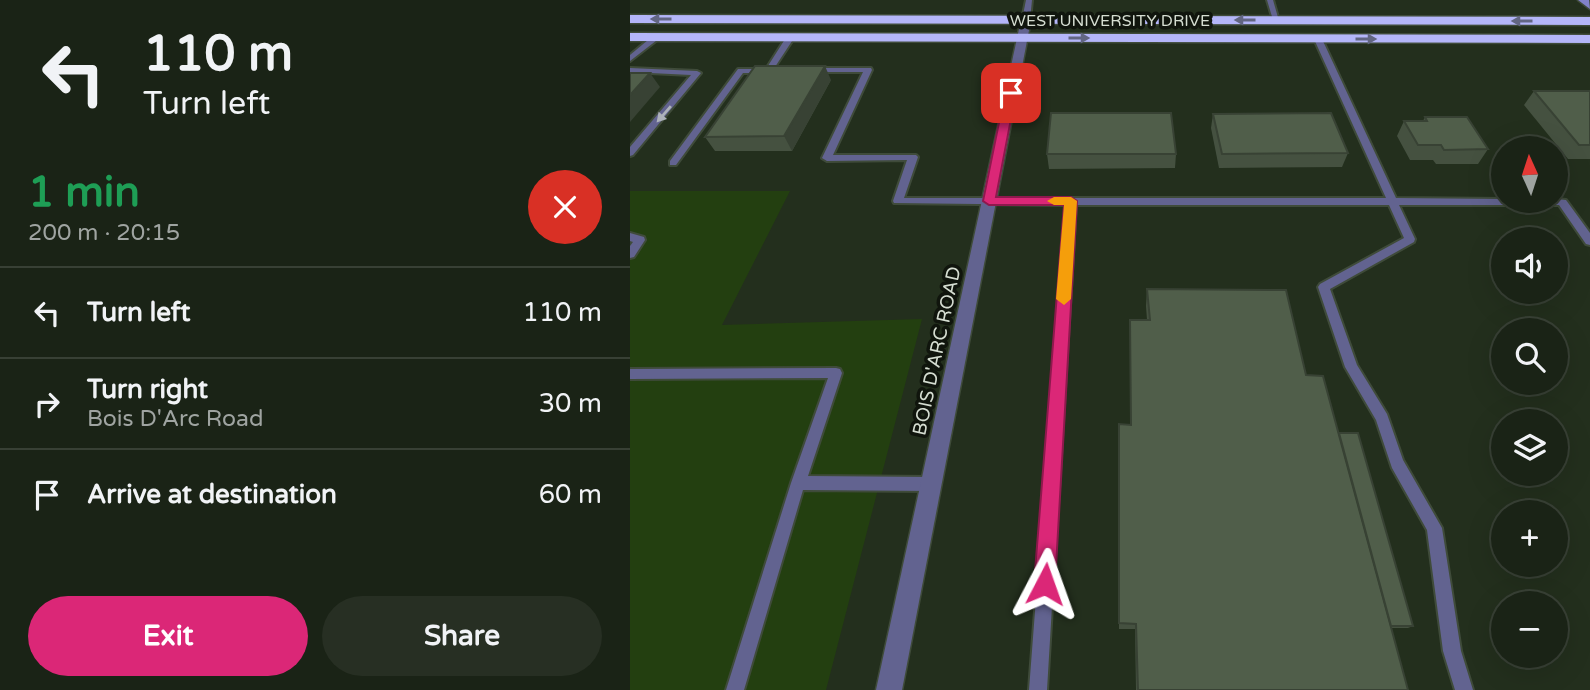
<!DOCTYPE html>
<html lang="en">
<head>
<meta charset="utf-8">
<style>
  :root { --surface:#1a2316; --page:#272f23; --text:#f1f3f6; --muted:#9fa4a1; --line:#384035; --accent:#db2777 }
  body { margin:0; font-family:"Varela Round",sans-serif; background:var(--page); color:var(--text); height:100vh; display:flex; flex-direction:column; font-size:26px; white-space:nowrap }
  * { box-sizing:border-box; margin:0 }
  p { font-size:23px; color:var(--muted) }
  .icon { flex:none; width:38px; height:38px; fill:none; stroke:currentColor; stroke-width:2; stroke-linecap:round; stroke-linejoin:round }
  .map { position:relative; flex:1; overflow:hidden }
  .sheet { display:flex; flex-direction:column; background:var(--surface); width:630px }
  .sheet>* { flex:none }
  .top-card { background:#1a2316; color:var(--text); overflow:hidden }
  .needle { width:46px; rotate:357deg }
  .buttons { position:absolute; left:861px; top:136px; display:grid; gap:14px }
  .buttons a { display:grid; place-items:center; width:77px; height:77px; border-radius:50%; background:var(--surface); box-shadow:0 7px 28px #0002,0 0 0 2px var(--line); font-size:35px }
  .pin { position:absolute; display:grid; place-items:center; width:60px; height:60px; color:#fff; margin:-30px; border-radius:14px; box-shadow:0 4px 10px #0006 }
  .me { position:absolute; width:77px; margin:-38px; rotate:4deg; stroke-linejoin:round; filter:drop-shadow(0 0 5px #0008) }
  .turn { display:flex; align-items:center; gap:24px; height:147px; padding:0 28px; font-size:32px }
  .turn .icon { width:91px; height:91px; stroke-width:2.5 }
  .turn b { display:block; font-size:49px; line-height:60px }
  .round { display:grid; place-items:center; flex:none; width:74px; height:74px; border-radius:37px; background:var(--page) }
  .overview { display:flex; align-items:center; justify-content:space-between; height:119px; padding:0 28px }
  h1 { font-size:42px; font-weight:800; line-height:52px; color:#1e9e55 }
  .cta { display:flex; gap:14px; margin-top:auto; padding:14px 28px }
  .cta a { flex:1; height:80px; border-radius:42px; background:var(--accent); color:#fff; font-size:28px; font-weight:800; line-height:80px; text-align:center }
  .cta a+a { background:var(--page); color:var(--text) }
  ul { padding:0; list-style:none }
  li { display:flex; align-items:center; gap:21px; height:91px; padding:0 28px; border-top:2px solid var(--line) }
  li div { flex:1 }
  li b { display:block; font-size:26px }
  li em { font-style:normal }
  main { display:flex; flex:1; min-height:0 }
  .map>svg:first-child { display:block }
  .green { fill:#233f10 }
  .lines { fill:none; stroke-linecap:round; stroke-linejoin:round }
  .lane-casing { stroke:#3f4b3a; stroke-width:4 }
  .street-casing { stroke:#3f4b3a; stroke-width:3 }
  .secondary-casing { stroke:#3f4b3a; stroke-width:3 }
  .highway-casing { stroke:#3f4b3a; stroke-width:3 }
  .lane { fill:#626390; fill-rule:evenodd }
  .street { fill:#626390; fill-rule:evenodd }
  .secondary { fill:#8182c9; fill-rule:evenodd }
  .highway { fill:#b4b6f9; fill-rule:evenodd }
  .wall { fill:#455140 }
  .shaded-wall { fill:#384234 }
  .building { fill:#505e4a; stroke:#384234; stroke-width:2 }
  .oneway { fill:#626683 }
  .oneway2 { fill:#adb2ba }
  .route { fill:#db2777; stroke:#8e194d; stroke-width:2 }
  .slow { fill:#f59e0b }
  .labels { text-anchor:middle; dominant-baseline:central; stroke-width:7; stroke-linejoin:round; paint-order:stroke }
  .far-street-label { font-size:16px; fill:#d5ddd1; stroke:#10150d }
  .street-label { font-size:19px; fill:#d5ddd1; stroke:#10150d }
</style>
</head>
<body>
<main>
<section class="sheet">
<div class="top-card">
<div class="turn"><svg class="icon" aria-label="left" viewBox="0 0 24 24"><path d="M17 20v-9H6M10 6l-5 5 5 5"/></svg><div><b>110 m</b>Turn left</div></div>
</div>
<div class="overview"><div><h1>1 min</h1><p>200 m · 20:15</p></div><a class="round" style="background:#d93025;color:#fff"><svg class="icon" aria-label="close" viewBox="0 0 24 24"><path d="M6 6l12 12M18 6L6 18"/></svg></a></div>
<ul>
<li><svg class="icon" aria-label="left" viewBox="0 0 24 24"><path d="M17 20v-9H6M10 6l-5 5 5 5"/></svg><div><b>Turn left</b></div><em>110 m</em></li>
<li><svg class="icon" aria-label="right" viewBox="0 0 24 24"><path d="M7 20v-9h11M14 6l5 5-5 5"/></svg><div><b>Turn right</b><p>Bois D'Arc Road</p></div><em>30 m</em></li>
<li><svg class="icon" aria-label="arrive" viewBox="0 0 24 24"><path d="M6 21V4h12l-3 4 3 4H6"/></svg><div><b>Arrive at destination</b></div><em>60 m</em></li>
</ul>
<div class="cta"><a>Exit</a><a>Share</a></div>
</section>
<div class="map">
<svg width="960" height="690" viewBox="0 0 960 690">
  <rect width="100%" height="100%" fill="#232f1d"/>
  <path class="green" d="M0 191H160L92 325 292 319 196 690H0Z"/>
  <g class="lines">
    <g class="lane-casing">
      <g id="lane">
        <path d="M396 0H402L400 20 396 22 392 20Z"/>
        <path d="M637 0H643L649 21 643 20Z"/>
        <path d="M24 35 31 37 0 61V55Z"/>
        <path d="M157 36 164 38 141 73H113L46 165H40V161L108 69H136Z"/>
        <path d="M685 37 692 39 766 198 873 199V201H926V199L936 200 960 233V245L956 244 929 205H769L785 239 784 242 700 289 727 365 757 414 773 460 812 528 831 651 843 690H825L813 651 797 530 762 468 746 420 715 367 688 287 690 284 774 238 759 205H446L417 690H399L436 205 264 203 263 201 277 160 197 161 192 158 233 72H181L177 70 181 68H241L242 70 203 155H286L288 157 274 198H756L684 39Z"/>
        <path d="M0 68 67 71 71 73 3 155 0 156V147L61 75 0 72Z"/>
        <path d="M0 233 14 237 15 240 4 257 0 258V246L3 242 0 241Z"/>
        <path d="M206 368 210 369 212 373 178 476 302 477 307 479 309 484 307 489 302 491 173 490 114 690H96L161 483 198 378 0 379V369Z"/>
      </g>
    </g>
    <g class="street-casing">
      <path id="street" d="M396 17 401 20 272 690H246L391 20Z"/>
    </g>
    <g class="secondary-casing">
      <path id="secondary" d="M948 0H959L960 9Z"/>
    </g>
    <g class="highway-casing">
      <g id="highway">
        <path d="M0 15 960 17V25L0 23Z"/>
        <path d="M0 33 960 35V43L0 41Z"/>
      </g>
    </g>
    <use href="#lane" class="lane"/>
    <use href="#street" class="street"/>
    <use href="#secondary" class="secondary"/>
    <use href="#highway" class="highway"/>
  </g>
  <g class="wall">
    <path d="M201 80 162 151H85L75 137Z"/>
    <path d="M904 91H960V159H938L894 105Z"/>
    <path d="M583 114 718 153 712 167 589 168 581 128Z"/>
    <path d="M795 117 858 149 848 164H806L803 160H780L767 136 774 121H793Z"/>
    <path d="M417 154H546L545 168 419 169Z"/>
    <path d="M517 289 676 375 709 433 783 626 778 628H761L778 690H506L505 629H489V438L500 425V320H517L516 306Z"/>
  </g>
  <g class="shaded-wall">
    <path d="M195 66 201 80 162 151 154 136Z"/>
    <path d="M20 73 30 87 0 122V95Z"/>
  </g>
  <g class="building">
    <path d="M125 66H195L154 136 75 137Z"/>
    <path d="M0 73H20L0 95Z"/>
    <path d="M904 91H960V145H949Z"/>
    <path d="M421 113H541L546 154H417Z"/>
    <path d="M701 113 718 153 592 154 583 114Z"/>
    <path d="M795 117H837L858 149 814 150 811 145H788L774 121H797Z"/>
    <path d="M517 289 656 290 676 375 693 376 778 690H508L506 624 489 623V424L501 425 500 320H520Z"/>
    <path d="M709 433H728L783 626H761Z"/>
  </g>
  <defs><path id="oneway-solid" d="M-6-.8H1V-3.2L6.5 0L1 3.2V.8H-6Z" transform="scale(1.75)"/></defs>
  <g class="oneway">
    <use href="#oneway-solid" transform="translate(31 19) rotate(-180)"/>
    <use href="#oneway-solid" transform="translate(615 20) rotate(-180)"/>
    <use href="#oneway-solid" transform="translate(892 21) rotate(-180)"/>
    <use href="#oneway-solid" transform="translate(449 38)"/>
    <use href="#oneway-solid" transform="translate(736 39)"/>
  </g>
  <use class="oneway2" href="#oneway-solid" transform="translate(34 114) rotate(131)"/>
  <path class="route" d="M381 89 386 93 366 197H441L447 201 425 584 422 592 415 595 407 592 404 584 434 205H359L353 201 375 93Z"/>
  <path class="slow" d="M441 197 447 201 441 299 434 305 426 299 434 205H424L417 201 424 197Z"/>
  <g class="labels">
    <g class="far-street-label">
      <text x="480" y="21">WEST UNIVERSITY DRIVE</text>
    </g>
    <g class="street-label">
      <text transform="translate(307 351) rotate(-78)">BOIS D'ARC ROAD</text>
    </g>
  </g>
</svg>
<div class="buttons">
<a><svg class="needle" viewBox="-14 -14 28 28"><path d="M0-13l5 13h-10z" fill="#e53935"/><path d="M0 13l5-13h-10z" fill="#9fa4a1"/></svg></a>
<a><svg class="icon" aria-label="sound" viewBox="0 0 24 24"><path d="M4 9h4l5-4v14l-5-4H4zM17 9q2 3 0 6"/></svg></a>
<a><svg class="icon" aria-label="search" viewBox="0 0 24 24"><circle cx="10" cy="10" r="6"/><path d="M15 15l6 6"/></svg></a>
<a><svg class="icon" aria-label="layers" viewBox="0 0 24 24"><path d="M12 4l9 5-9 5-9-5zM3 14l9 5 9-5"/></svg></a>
<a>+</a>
<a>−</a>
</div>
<div class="pin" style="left:381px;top:93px;background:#d93025"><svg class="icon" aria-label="arrive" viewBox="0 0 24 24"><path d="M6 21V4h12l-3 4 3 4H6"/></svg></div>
<svg class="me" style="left:415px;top:584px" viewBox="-20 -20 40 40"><path d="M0-17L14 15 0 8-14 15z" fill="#db2777" stroke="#fff" stroke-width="4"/></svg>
</div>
</main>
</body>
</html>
